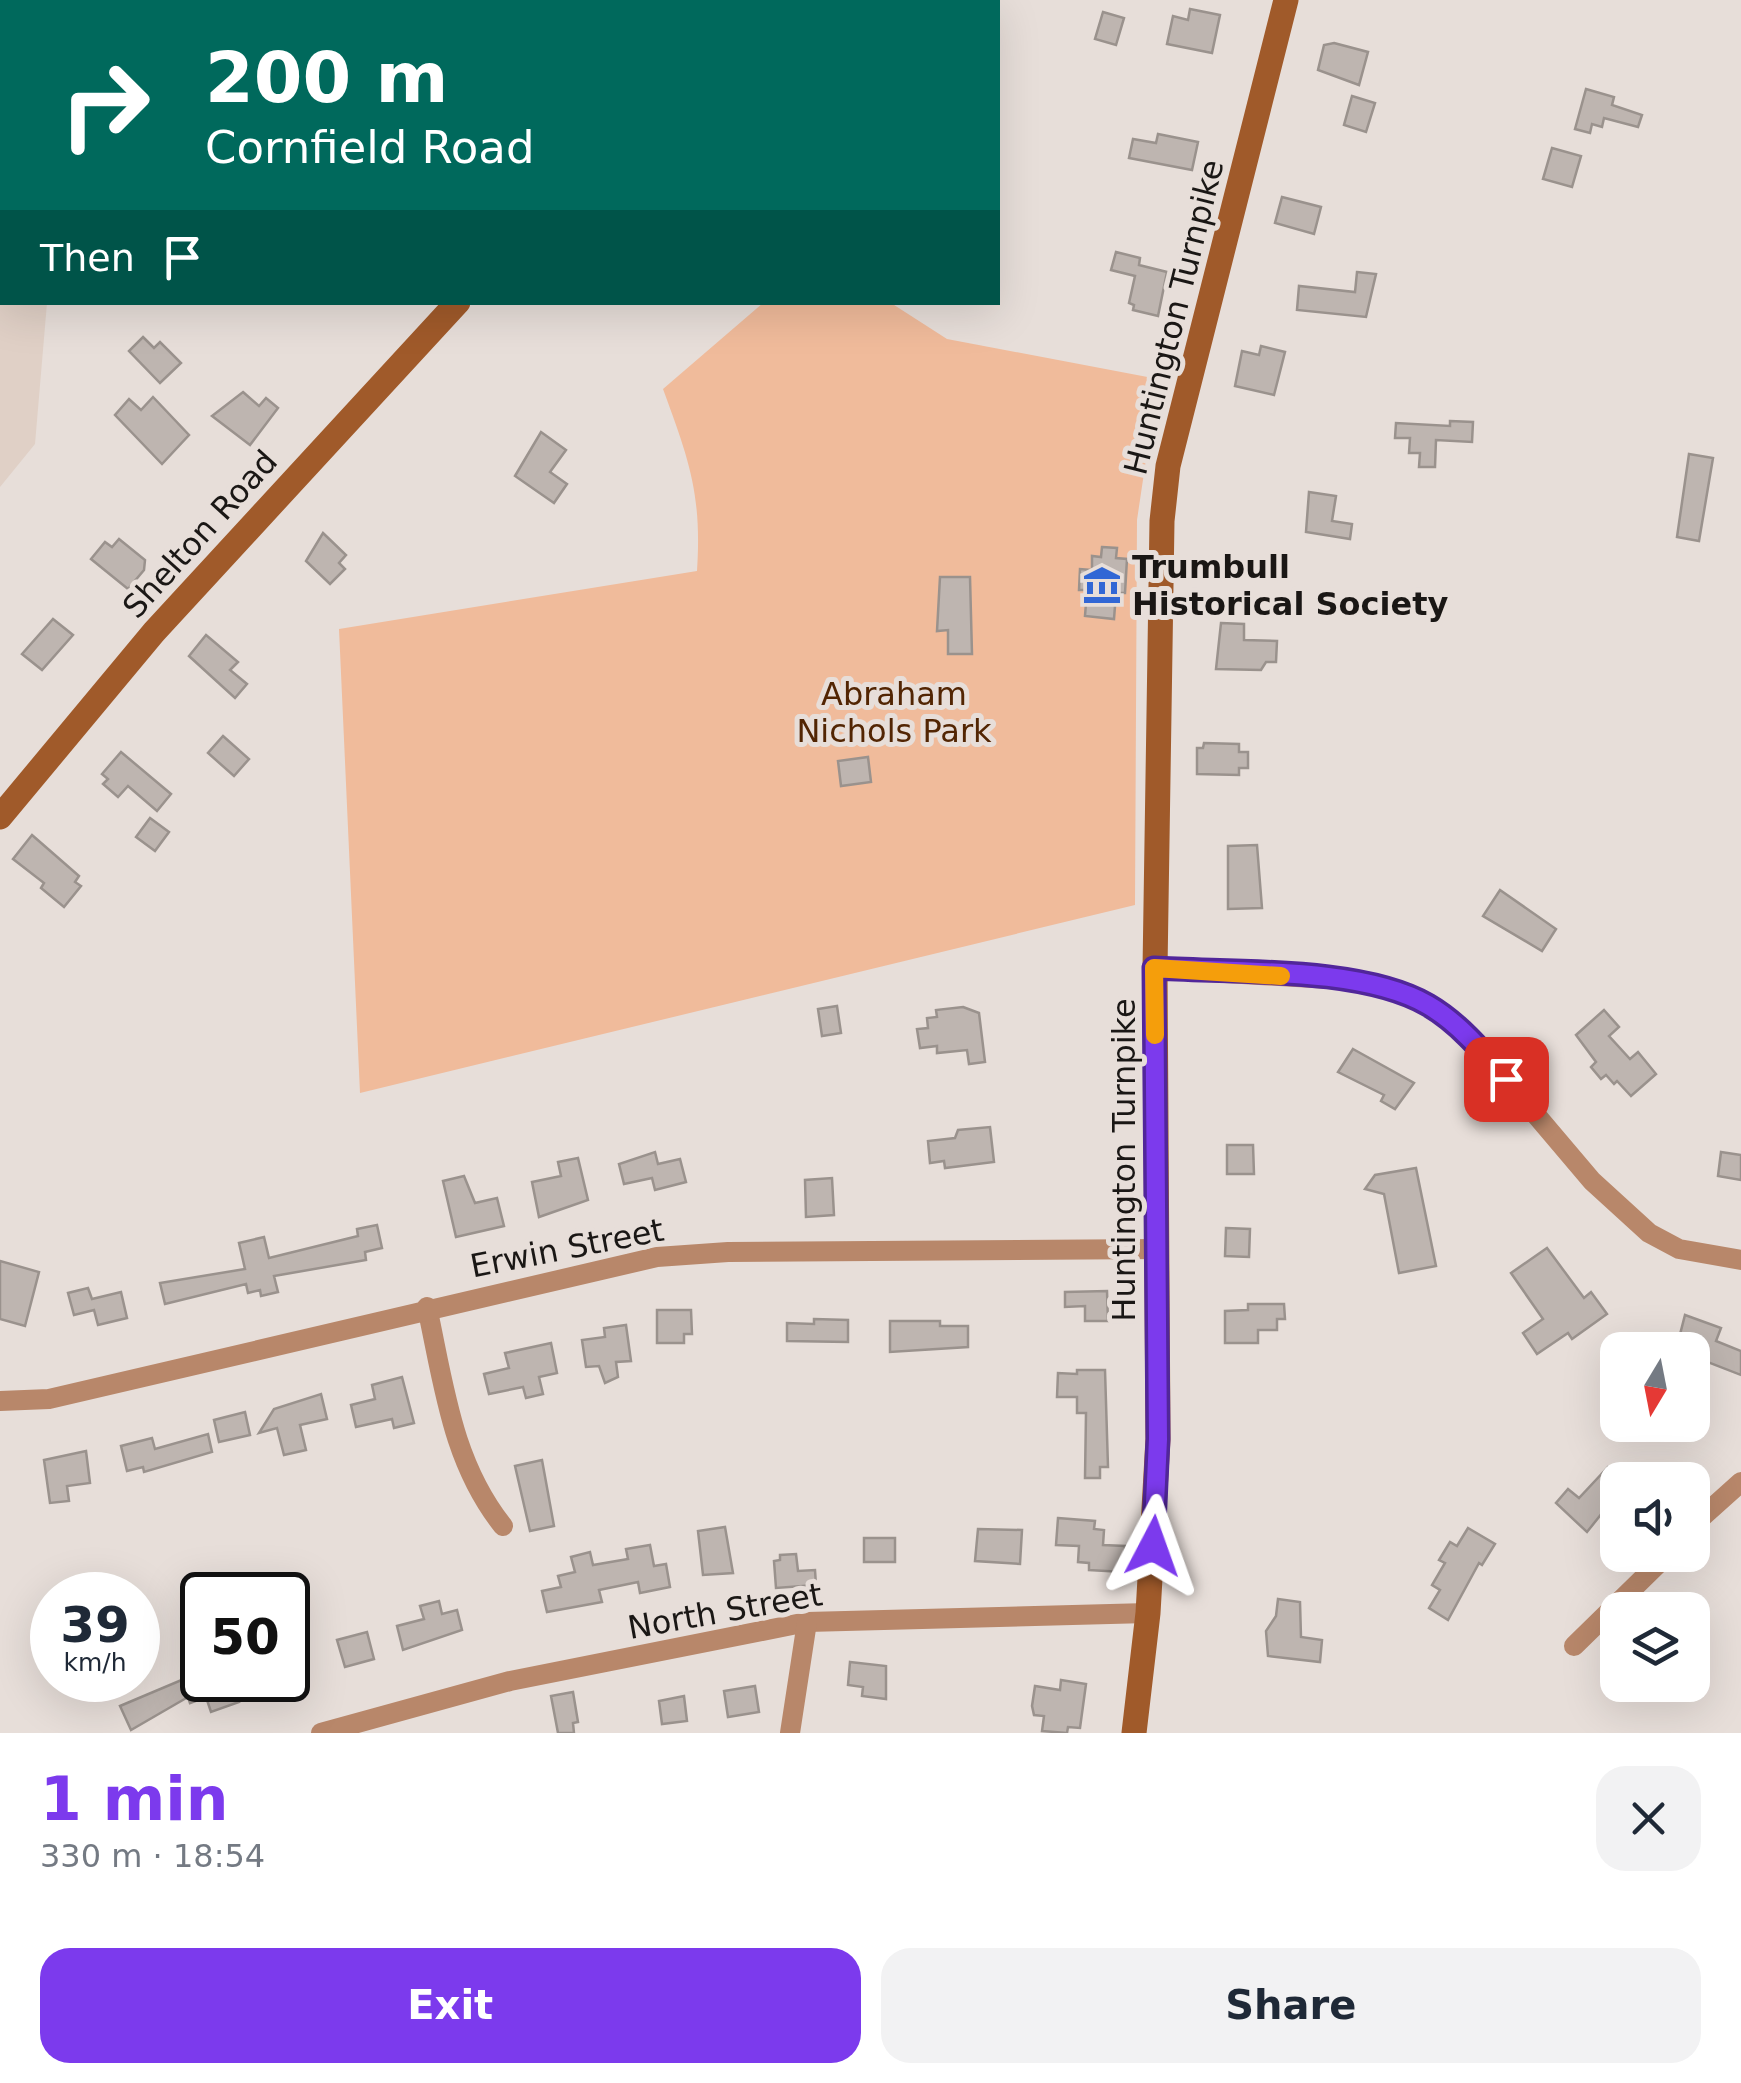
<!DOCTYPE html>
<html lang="en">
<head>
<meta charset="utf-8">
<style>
  :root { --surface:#fff; --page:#f2f2f3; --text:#1f2937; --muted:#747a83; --accent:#7c3aed }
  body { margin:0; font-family:"DejaVu Sans",sans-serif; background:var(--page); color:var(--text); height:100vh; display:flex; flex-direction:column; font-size:38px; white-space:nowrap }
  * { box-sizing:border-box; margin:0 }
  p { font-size:32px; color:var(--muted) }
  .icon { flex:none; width:55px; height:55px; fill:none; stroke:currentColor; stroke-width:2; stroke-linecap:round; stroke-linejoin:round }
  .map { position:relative; height:1733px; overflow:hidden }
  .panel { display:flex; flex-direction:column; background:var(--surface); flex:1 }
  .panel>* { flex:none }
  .top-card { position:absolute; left:0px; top:0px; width:1000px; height:305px; box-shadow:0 10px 40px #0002; background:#00695c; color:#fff; overflow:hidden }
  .needle { width:65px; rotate:190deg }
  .buttons { position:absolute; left:1600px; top:1332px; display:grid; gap:20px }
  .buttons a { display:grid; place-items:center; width:110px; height:110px; border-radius:20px; background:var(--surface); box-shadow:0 10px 40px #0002; font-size:50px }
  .speed { position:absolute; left:30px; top:1572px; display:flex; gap:20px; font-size:50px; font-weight:700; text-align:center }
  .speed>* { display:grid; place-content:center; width:130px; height:130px; border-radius:50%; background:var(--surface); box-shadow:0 10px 40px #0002; line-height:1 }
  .speed small { font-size:25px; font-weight:400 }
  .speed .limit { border:5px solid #111; border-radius:15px; background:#fff; color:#111 }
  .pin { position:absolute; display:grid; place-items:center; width:85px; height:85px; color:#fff; margin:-42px; border-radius:20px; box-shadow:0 5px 15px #0006 }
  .me { position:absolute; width:110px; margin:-55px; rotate:4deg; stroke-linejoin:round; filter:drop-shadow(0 0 8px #0008) }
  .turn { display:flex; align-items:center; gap:35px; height:210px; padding:0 40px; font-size:45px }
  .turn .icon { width:130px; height:130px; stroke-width:2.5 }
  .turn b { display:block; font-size:70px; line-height:85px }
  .then { display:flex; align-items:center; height:95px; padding:0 40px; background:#0003; gap:20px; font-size:38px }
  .round { display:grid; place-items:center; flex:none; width:105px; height:105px; border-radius:30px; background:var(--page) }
  .headline { display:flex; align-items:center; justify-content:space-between; height:170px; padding:0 40px }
  h1 { font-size:60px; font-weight:700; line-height:75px; color:var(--accent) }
  .action { display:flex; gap:20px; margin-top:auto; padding:20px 40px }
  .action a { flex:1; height:115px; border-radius:30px; background:var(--accent); color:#fff; font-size:40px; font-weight:700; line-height:115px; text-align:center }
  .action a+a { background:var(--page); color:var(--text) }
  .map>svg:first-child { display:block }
  .built { fill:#e0d0c6 }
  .green { fill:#f0bb9b }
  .building { fill:#beb5b0; stroke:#9a928d; stroke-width:2.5 }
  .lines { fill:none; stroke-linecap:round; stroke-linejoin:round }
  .minor { stroke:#b8876a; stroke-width:20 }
  .secondary { stroke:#a05a2a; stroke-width:25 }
  .route-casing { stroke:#51269a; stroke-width:25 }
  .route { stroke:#7c3aed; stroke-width:18 }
  .slow { stroke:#f59e0b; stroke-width:18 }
  .labels { text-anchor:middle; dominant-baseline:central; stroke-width:10; stroke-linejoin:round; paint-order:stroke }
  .street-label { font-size:32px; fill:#1a1715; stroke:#e7ded9 }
  .poi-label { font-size:32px; font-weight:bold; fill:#1a1715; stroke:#e7ded9; text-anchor:start }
  .park-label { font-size:32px; fill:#522503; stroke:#e7ded9 }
</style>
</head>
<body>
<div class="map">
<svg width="1741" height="1733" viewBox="0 0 1741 1733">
  <rect width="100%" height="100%" fill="#e7ded9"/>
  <path class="built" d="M0 39 2 302 47 303 35 444 0 487Z"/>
  <g class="green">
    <path d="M0 0H404L2 2V39Z"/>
    <path d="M763 303H891L947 339 1158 379 1137 520 1135 905 360 1093 339 629 697 571C702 494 689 460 663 389Z"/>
  </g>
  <g class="building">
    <path d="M1190 9 1220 15 1212 53 1167 44 1173 16 1188 20Z"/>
    <path d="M1103 12 1124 18 1116 45 1095 39Z"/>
    <path d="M1334 43 1368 52 1359 85 1318 70 1324 45Z"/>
    <path d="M1586 89 1614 97 1612 105 1642 115 1638 127 1604 118 1602 127 1592 124 1590 133 1575 129Z"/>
    <path d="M1352 96 1375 103 1366 132 1344 125Z"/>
    <path d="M1158 134 1198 142 1192 170 1129 158 1133 139 1156 143Z"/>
    <path d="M1552 148 1581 156 1572 187 1543 179Z"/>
    <path d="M1282 197 1321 207 1314 234 1275 223Z"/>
    <path d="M1116 252 1140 258 1139 265 1167 272 1158 316 1133 310 1134 305 1129 303 1135 276 1111 270Z"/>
    <path d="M1357 272 1376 274 1366 317 1297 310 1299 286 1355 292Z"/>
    <path d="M143 337 154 348 160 342 181 363 160 383 129 351Z"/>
    <path d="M1261 346 1285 352 1274 395 1235 386 1242 351 1259 355Z"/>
    <path d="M243 392 259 406 266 398 278 408 250 445 212 416Z"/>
    <path d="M153 397 189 435 162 464 115 415 129 399 141 410Z"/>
    <path d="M1450 421 1473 422 1472 442 1436 440 1435 467H1419L1420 453H1409L1410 438H1395L1396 423 1450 426Z"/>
    <path d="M541 432 566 450 550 472 567 484 554 503 515 476Z"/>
    <path d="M1689 454 1713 458 1699 541 1677 537Z"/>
    <path d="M1309 492 1336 496 1332 521 1352 524 1350 539 1306 532Z"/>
    <path d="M323 533 346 555 339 563 345 569 330 584 306 561Z"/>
    <path d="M119 539 145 560 144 570 128 589 91 559 105 542 112 547Z"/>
    <path d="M1102 547 1117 548 1116 558 1127 559 1125 593H1116L1114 619 1085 616 1087 590H1079L1080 569 1092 570V556L1101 557Z"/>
    <path d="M940 577H970L972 654H948V630L937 631Z"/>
    <path d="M53 619 73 635 42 670 22 654Z"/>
    <path d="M1221 623 1244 624V640L1277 641 1276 662H1266L1261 670 1216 669Z"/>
    <path d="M206 635 238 662 230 670 247 684 235 698 189 656Z"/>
    <path d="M223 736 249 759 234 776 208 753Z"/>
    <path d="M1204 743 1239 744V752H1248V768H1239V775L1197 774V748H1203Z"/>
    <path d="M121 752 171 794 157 811 128 786 118 797 103 784 108 779 102 774Z"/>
    <path d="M868 757 871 782 841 786 838 761Z"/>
    <path d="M150 818 169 832 155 851 136 837Z"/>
    <path d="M32 835 79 876 75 882 81 886 64 907 41 888 44 883 13 859Z"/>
    <path d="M1257 845 1262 908 1228 909V846Z"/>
    <path d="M1500 890 1556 929 1542 951 1483 916Z"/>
    <path d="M837 1006 841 1033 822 1036 818 1009Z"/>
    <path d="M963 1007 979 1013 985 1062 969 1064 967 1050 937 1053V1046L920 1048 917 1029 928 1028 927 1018 937 1017 936 1010Z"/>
    <path d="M1604 1010 1619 1027 1609 1036 1630 1059 1638 1052 1656 1074 1631 1096 1617 1081 1614 1084 1606 1075 1601 1079 1591 1067 1596 1062 1576 1035Z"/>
    <path d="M1353 1049 1414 1083 1395 1109 1381 1101 1384 1095 1338 1072Z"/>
    <path d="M990 1127 994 1162 945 1168 944 1161 930 1163 928 1141 955 1138 958 1130Z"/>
    <path d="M1227 1145H1253L1254 1174H1227Z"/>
    <path d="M655 1152 658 1164 680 1159 686 1182 655 1190 652 1178 624 1184 619 1164Z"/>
    <path d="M1721 1152 1741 1155V1180L1718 1176Z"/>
    <path d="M578 1158 588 1200 539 1217 532 1182 561 1176 558 1162Z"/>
    <path d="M1416 1168 1436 1266 1399 1273 1384 1194 1365 1189 1375 1175Z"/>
    <path d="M464 1176 475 1203 497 1198 504 1226 456 1237 443 1181Z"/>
    <path d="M832 1178 834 1215 806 1217 805 1180Z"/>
    <path d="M377 1225 382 1248 365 1252 366 1260 274 1276 278 1292 261 1296 260 1290 248 1293 246 1284 165 1304 160 1283 245 1269 239 1243 264 1237 269 1258 358 1236 357 1229Z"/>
    <path d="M1226 1228 1250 1229 1249 1257 1225 1256Z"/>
    <path d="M1547 1248 1584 1298 1591 1292 1607 1314 1572 1339 1568 1333 1537 1354 1523 1333 1543 1319 1511 1273Z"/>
    <path d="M0 1261 39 1272 25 1326 0 1319Z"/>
    <path d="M88 1288 92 1299 121 1292 127 1318 98 1325 94 1310 74 1315 68 1293Z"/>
    <path d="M1107 1291 1108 1321H1085V1306L1065 1307V1292Z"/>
    <path d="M1248 1304H1284L1285 1319H1277V1330H1258V1343H1225V1311L1248 1310Z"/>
    <path d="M657 1310H691L692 1334H684V1343H657Z"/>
    <path d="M1685 1315 1721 1328 1716 1341 1741 1351V1375L1692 1356V1350H1676Z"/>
    <path d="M814 1319 848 1320V1342L787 1341V1323L814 1324Z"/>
    <path d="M890 1321H940V1326H968V1347L890 1352Z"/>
    <path d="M626 1325 631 1361 616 1362 618 1377 605 1383 599 1366 586 1367 582 1340 605 1337 604 1328Z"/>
    <path d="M551 1343 557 1373 539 1377 543 1394 526 1398 523 1387 489 1394 484 1374 509 1368 505 1353Z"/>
    <path d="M1077 1370H1105L1108 1467H1100V1478H1085L1086 1413H1077V1397H1057L1058 1373 1077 1374Z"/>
    <path d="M402 1377 414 1423 394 1428 392 1419 356 1427 351 1405 375 1399 372 1385Z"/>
    <path d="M321 1394 327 1419 300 1425 306 1450 284 1455 277 1428 259 1433 274 1409Z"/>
    <path d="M245 1412 250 1435 219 1442 214 1420Z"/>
    <path d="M208 1434 212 1452 144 1472 143 1467 127 1471 121 1446 152 1438 155 1449Z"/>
    <path d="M86 1451 90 1483 67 1486 69 1501 50 1503 44 1460Z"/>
    <path d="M542 1460 554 1526 530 1531 515 1466Z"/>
    <path d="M1608 1467 1618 1477V1493L1587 1532 1556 1503 1568 1489 1579 1498Z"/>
    <path d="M1058 1518 1095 1521 1094 1529 1104 1530 1103 1545 1125 1546 1123 1572 1089 1570V1563L1078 1562 1079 1546 1056 1545Z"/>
    <path d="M725 1527 733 1573 703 1575 698 1531Z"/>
    <path d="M1468 1528 1495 1544 1482 1565 1479 1563 1448 1620 1429 1608 1440 1590 1432 1585 1445 1563 1439 1560 1450 1542 1457 1546Z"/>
    <path d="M978 1529 1022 1530 1020 1564 975 1561Z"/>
    <rect x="864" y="1538" width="31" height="24"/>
    <path d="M650 1545 654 1566 666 1564 670 1587 640 1593 638 1582 599 1590 602 1602 547 1612 542 1591 561 1587 558 1576 575 1572 571 1557 590 1552 593 1565 628 1559 626 1549Z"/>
    <path d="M796 1554 798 1571 815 1570 816 1585 776 1588 774 1561 780 1560V1555Z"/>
    <path d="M1278 1599 1300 1602 1301 1637 1322 1640 1320 1662 1268 1656 1266 1631 1276 1616Z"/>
    <path d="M439 1601 442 1614 457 1610 462 1630 403 1650 397 1626 424 1619 420 1606Z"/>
    <path d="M367 1632 374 1659 345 1667 337 1640Z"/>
    <path d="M850 1662 886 1666V1699L862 1696 863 1687 848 1685Z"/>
    <path d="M191 1676 192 1680H231L239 1702 211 1712 206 1697 190 1703 188 1697 131 1730 120 1706Z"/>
    <path d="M1061 1680 1086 1684 1080 1728 1068 1727 1067 1733 1042 1731 1044 1716 1034 1715 1032 1706 1035 1686 1060 1690Z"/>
    <path d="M755 1686 759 1712 728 1717 724 1691Z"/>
    <path d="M573 1692 578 1722 573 1723 574 1733H558L551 1696Z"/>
    <path d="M684 1696 687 1721 662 1724 659 1701Z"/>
  </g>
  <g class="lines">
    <g class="minor">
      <path d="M1155 969 1365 981 1427 1004 1475 1043 1592 1181 1649 1233 1679 1249 1741 1260"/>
      <path d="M427 1307C444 1385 452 1462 503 1526"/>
      <path d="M0 1401 49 1399 657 1257 728 1252 1158 1249"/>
      <path d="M1692 1526 1741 1482"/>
      <path d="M1574 1646 1667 1555"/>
      <path d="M321 1733 510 1681 807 1622 1148 1613"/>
      <path d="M790 1733 807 1622"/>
    </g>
    <g class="secondary">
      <path d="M735 2 738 0"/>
      <path d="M0 817 154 632 458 302"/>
      <path d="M1134 1733 1148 1613 1158 1439 1155 969 1162 521 1168 466 1286 0"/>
    </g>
  </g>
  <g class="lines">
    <g class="route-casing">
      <path id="route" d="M1153 1546 1158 1439 1154 968C1232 973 1361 966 1428 1005 1459 1023 1483 1052 1506 1079"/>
    </g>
    <use href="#route" class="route"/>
    <path class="slow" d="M1155 1035 1154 968 1281 976"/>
  </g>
  <defs>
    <g id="museum-bare" transform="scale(3)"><path d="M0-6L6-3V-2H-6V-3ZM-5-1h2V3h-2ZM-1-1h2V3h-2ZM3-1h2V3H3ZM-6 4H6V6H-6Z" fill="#3167d5" stroke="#e7ded9" stroke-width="2.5" paint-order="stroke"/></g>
  </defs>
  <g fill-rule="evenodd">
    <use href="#museum-bare" x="1102" y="585"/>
  </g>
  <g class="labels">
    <g class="street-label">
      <text transform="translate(1174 317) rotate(-76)">Huntington Turnpike</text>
      <text transform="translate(200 534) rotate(-48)">Shelton Road</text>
      <text transform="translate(1124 1160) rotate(-90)">Huntington Turnpike</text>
      <text transform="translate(567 1248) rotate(-11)">Erwin Street</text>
      <text transform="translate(725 1611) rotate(-10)">North Street</text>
    </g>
    <g class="poi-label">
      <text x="1132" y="567">Trumbull<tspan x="1132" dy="37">Historical Society</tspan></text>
    </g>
    <g class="park-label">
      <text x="894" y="694">Abraham<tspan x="894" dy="37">Nichols Park</tspan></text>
    </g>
  </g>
</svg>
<div class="buttons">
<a><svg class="needle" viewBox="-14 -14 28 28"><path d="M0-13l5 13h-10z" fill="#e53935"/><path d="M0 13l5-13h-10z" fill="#747a83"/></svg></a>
<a><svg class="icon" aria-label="sound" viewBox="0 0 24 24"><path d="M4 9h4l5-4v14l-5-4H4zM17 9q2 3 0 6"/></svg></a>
<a><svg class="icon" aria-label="layers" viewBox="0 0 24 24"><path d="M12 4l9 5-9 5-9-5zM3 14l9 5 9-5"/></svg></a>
</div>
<div class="speed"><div>39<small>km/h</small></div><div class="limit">50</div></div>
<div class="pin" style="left:1506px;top:1079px;background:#d93025"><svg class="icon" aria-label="arrive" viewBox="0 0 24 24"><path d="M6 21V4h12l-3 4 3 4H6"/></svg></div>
<svg class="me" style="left:1153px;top:1546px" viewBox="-20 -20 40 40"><path d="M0-17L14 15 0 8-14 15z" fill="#7c3aed" stroke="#fff" stroke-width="4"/></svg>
<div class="top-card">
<div class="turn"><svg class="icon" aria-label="right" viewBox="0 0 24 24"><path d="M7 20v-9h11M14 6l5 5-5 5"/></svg><div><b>200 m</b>Cornfield Road</div></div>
<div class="then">Then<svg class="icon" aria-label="arrive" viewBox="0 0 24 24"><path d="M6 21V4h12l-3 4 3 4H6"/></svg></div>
</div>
</div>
<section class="panel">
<div class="headline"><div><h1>1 min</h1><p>330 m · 18:54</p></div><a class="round"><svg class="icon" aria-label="close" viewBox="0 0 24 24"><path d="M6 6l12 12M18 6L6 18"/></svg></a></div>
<div class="action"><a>Exit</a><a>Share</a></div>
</section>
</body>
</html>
